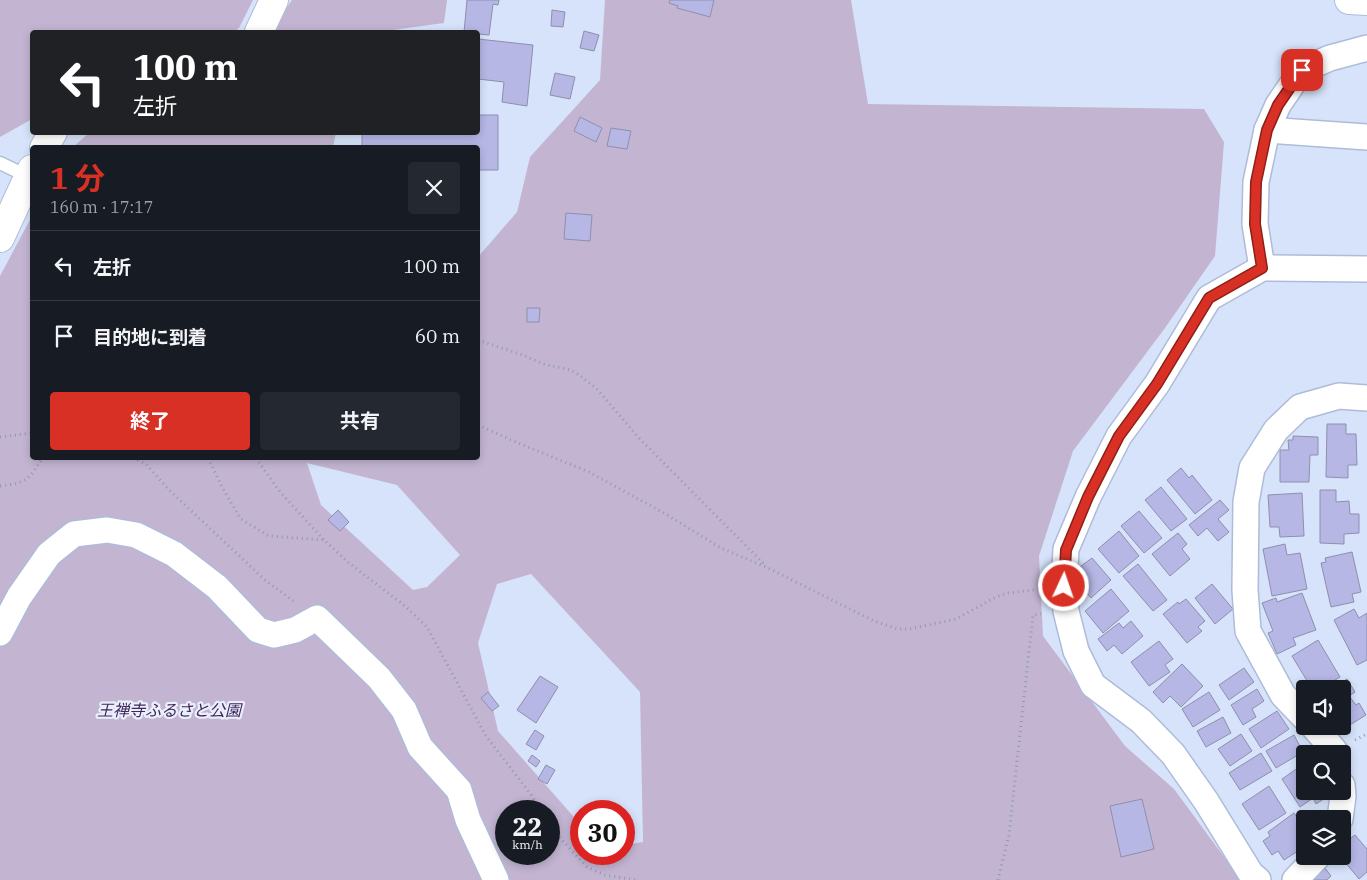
<!DOCTYPE html>
<html lang="ja">
<head>
<meta charset="utf-8">
<style>
  :root { --surface:#171b24; --page:#242831; --text:#f1f3f6; --muted:#9ea1a6; --line:#363941; --accent:#d93025 }
  body { margin:0; font-family:"IBM Plex Serif","Noto Sans JP",serif; background:var(--page); color:var(--text); height:100vh; display:flex; flex-direction:column; font-size:19px; white-space:nowrap }
  * { box-sizing:border-box; margin:0 }
  p { font-size:16px; color:var(--muted) }
  .icon { flex:none; width:28px; height:28px; fill:none; stroke:currentColor; stroke-width:2; stroke-linecap:round; stroke-linejoin:round }
  .map { position:relative; flex:1; overflow:hidden }
  .sheet { position:absolute; left:30px; top:145px; width:450px; height:315px; display:flex; flex-direction:column; background:var(--surface); border-radius:5px; box-shadow:0 2px 8px #0003 }
  .sheet>* { flex:none }
  .hud { position:absolute; left:30px; top:30px; width:450px; height:105px; border-radius:5px; box-shadow:0 2px 8px #0003; background:#202124; color:#fff; overflow:hidden }
  .tools { position:absolute; left:1296px; top:680px; display:grid; gap:10px }
  .tools a { display:grid; place-items:center; width:55px; height:55px; border-radius:5px; background:var(--surface); box-shadow:0 2px 8px #0003; font-size:25px }
  .speed { position:absolute; left:495px; top:800px; display:flex; gap:10px; font-size:25px; font-weight:700; text-align:center }
  .speed>* { display:grid; place-content:center; width:65px; height:65px; border-radius:50%; background:var(--surface); box-shadow:0 2px 8px #0003; line-height:1 }
  .speed small { font-size:12px; font-weight:400 }
  .speed .limit { border:8px solid #d22; background:#fff; color:#111 }
  .pin { position:absolute; display:grid; place-items:center; width:42px; height:42px; color:#fff; margin:-21px; border-radius:10px; box-shadow:0 2px 8px #0006 }
  .me { position:absolute; width:55px; margin:-28px; rotate:3deg; stroke-linejoin:round; filter:drop-shadow(0 0 4px #0008) }
  .turn { display:flex; align-items:center; gap:18px; height:105px; padding:0 20px; font-size:22px }
  .turn .icon { width:65px; height:65px; stroke-width:2.5 }
  .turn b { display:block; font-size:35px; line-height:42px }
  .round { display:grid; place-items:center; flex:none; width:52px; height:52px; border-radius:5px; background:var(--page) }
  .overview { display:flex; align-items:center; justify-content:space-between; height:85px; padding:0 20px }
  h1 { font-size:30px; font-weight:700; line-height:38px; color:var(--accent) }
  .cta { display:flex; gap:10px; margin-top:auto; padding:10px 20px }
  .cta a { flex:1; height:58px; border-radius:5px; background:var(--accent); color:#fff; font-size:20px; font-weight:700; line-height:58px; text-align:center }
  .cta a+a { background:var(--page); color:var(--text) }
  ul { padding:0; list-style:none }
  li { display:flex; align-items:center; gap:15px; height:70px; padding:0 20px; border-top:1px solid var(--line) }
  li div { flex:1 }
  li b { display:block; font-size:19px }
  li em { font-style:normal }
  .map>svg:first-child { display:block }
  .green { fill:#c3b5d2; fill-rule:evenodd }
  .building { fill:#b6b7e5; stroke:#8e8fac }
  .lines { fill:none; stroke-linecap:round; stroke-linejoin:round }
  .lane-casing { stroke:#adbcd8; stroke-width:15 }
  .street-casing { stroke:#adbcd8; stroke-width:28 }
  .secondary-casing { stroke:#adbcd8; stroke-width:30 }
  .path { stroke:#8f9aab; stroke-width:3; stroke-dasharray:1 4; stroke-linecap:butt }
  .lane { stroke:#fff; stroke-width:12 }
  .street { stroke:#fff; stroke-width:25 }
  .secondary { stroke:#fff; stroke-width:28 }
  .route-casing { stroke:#8d1f18; stroke-width:12 }
  .route { stroke:#d93025; stroke-width:9 }
  .labels { text-anchor:middle; dominant-baseline:central; stroke-width:4.5; stroke-linejoin:round; paint-order:stroke }
  .park-label { font-size:16px; font-style:italic; fill:#42265c; stroke:#e9f0fc }
</style>
</head>
<body>
<div class="map">
<svg width="1367" height="880" viewBox="0 0 1367 880">
  <rect width="100%" height="100%" fill="#d6e3fa"/>
  <g class="green">
    <path d="M0 0H253L239 28 233 32H32V119L0 137Z"/>
    <path d="M292 0H447L444 23 378 32H269Z"/>
    <path d="M605 0H851L868 104 1204 109 1224 142 1215 256 1165 328 1073 451 1039 556 1043 636 1125 746 1174 789 1241 880H0V276L32 216V458H478V257L517 212 530 157 600 80ZM307 463 397 485 460 555 427 587 413 590 321 505ZM531 574 640 692 643 842 624 845V854H581V825L498 731 478 643 497 584ZM506 811H549V854H506Z"/>
    <path d="M89 133V132L336 133 333 147H73Z"/>
  </g>
  <g class="building">
    <path d="M467 0H499L498 5 493 4 489 35 478 34V32H464Z"/>
    <path d="M670 0H714L710 17 677 8 678 6 669 3Z"/>
    <path d="M552 10 565 12 563 27 551 26Z"/>
    <path d="M584 31 599 35 594 51 580 48Z"/>
    <path d="M478 39 533 45 527 106 502 102 504 82 478 79Z"/>
    <path d="M555 73 575 77 570 99 550 95Z"/>
    <path d="M478 115H498V170H478V148H362V132H478Z"/>
    <path d="M580 117 602 128 596 142 574 131Z"/>
    <path d="M611 128 631 131 627 149 607 146Z"/>
    <path d="M566 213 592 215 590 241 564 239Z"/>
    <path d="M527 308H540L539 322H527Z"/>
    <path d="M1327 424H1346V434H1356L1357 465H1348V478L1326 477Z"/>
    <path d="M1293 436 1318 437V455H1310L1309 482H1280V450H1289L1288 440H1293Z"/>
    <path d="M1181 468 1189 478 1192 475 1212 500 1195 514 1167 480Z"/>
    <path d="M1161 487 1187 519 1171 531 1145 500Z"/>
    <path d="M1320 490H1336V502L1349 501 1350 514H1359V533L1344 534V544L1320 543Z"/>
    <path d="M1302 493 1304 536 1280 537 1279 527H1270L1268 495Z"/>
    <path d="M1220 500 1229 510 1218 519 1229 532 1218 541 1207 528 1198 536 1189 525Z"/>
    <path d="M338 510 349 522 340 531 328 520Z"/>
    <path d="M1139 511 1162 538 1144 553 1121 526Z"/>
    <path d="M1119 531 1139 556 1119 573 1098 549Z"/>
    <path d="M1178 533 1187 544 1182 549 1190 559 1170 576 1152 554Z"/>
    <path d="M1285 544 1287 555 1300 553 1307 589 1272 596 1263 549Z"/>
    <path d="M1352 552 1361 592 1352 594 1354 602 1331 607 1321 563 1326 562 1325 558Z"/>
    <path d="M1092 558 1111 580 1091 598 1081 586 1087 581 1077 569Z"/>
    <path d="M1138 564 1167 600 1153 611 1123 576Z"/>
    <path d="M1212 584 1233 609 1215 624 1195 598Z"/>
    <path d="M1111 589 1129 611 1103 633 1085 611Z"/>
    <path d="M1302 593 1316 630 1293 638 1296 645 1277 654 1268 633 1273 631 1262 603 1276 598 1277 602Z"/>
    <path d="M1186 599 1205 621 1198 627 1202 631 1187 643 1163 614 1178 602 1179 604Z"/>
    <path d="M1354 609 1359 618 1367 613V660L1357 665 1334 620Z"/>
    <path d="M1131 621 1143 636 1122 654 1114 645 1107 651 1098 639 1119 623 1123 628Z"/>
    <path d="M1318 640 1340 677 1320 689 1314 681 1309 684 1292 656Z"/>
    <path d="M1159 641 1173 659 1165 665 1170 672 1149 686 1131 662Z"/>
    <path d="M1182 664 1203 686 1181 707 1170 696 1163 703 1153 692Z"/>
    <path d="M1244 668 1254 682 1229 700 1219 685Z"/>
    <path d="M540 676 558 687 536 723 517 710Z"/>
    <path d="M1347 679 1355 692 1349 696 1356 705 1359 703 1366 715 1340 731 1337 726H1342V689H1331Z"/>
    <path d="M1257 689 1264 701 1252 709 1256 717 1243 725 1231 705Z"/>
    <path d="M488 692 499 706 492 711 481 698Z"/>
    <path d="M1209 692 1220 710 1193 727 1182 709Z"/>
    <path d="M1277 711 1289 729 1261 748 1249 729Z"/>
    <path d="M1223 717 1231 733 1206 747 1197 731Z"/>
    <path d="M535 730 544 736 536 750 526 744Z"/>
    <path d="M1241 734 1252 751 1230 766 1218 749Z"/>
    <path d="M1294 735 1303 752 1276 768 1266 751Z"/>
    <path d="M1261 753 1272 771 1240 790 1229 773Z"/>
    <path d="M532 755 540 761 536 767 528 761Z"/>
    <path d="M1305 763V791H1329L1331 794 1316 804 1313 798 1300 807 1282 779Z"/>
    <path d="M546 765 555 770 547 784 538 779Z"/>
    <path d="M1269 786 1286 813 1259 830 1242 804Z"/>
    <path d="M1142 799 1154 849 1121 857 1110 806Z"/>
    <path d="M1294 813 1305 829V839L1297 844 1301 849 1284 860 1278 851 1272 855 1263 841 1270 836 1268 832Z"/>
    <path d="M1355 835 1367 849V872L1359 879 1340 856H1342V845Z"/>
    <path d="M1325 868 1331 876 1327 880H1311Z"/>
  </g>
  <g class="lines">
    <g class="lane-casing">
      <path id="lane" d="M0 163 29 177"/>
    </g>
    <g class="street-casing">
      <g id="street">
        <path d="M1267 130 1367 137"/>
        <path d="M1262 268 1255 224 1256 182 1267 130 1278 105 1302 70 1330 58 1367 48"/>
        <path d="M0 633 19 597 49 554 74 534 107 530 136 535 174 554 217 587 258 630 274 635 295 630 317 618 379 678 404 710 420 747 459 790 468 820 496 880"/>
        <path d="M1305 718 1283 695 1248 631 1245 590 1246 502 1252 468 1276 430 1300 407 1339 396 1367 398"/>
        <path d="M1313 726 1334 750 1336 754"/>
        <path d="M1340 819 1343 796 1342 785"/>
        <path d="M1258 880 1251 874 1206 801 1173 754 1141 721 1093 685 1076 651 1066 611 1064 586 1066 549 1088 497 1119 436 1157 384 1209 298 1262 268 1367 269"/>
        <path d="M1295 880 1318 856"/>
      </g>
    </g>
    <g class="secondary-casing">
      <g id="secondary">
        <path d="M1349 0 1367 1"/>
        <path d="M259 32 274 0"/>
        <path d="M44 148 53 132"/>
        <path d="M0 238 32 169"/>
      </g>
    </g>
    <g class="path">
      <path d="M478 340 523 355 543 364 571 370 579 375 596 388 639 438 766 566"/>
      <path d="M478 425 518 443 589 472 664 513 721 548 768 568 874 621 898 629H909L956 619 996 597 1008 593 1041 589"/>
      <path d="M0 437 32 433"/>
      <path d="M133 458 146 464 168 489 265 580 296 603"/>
      <path d="M208 458 224 491 241 519 269 536 324 540 349 563 405 606 427 627 486 736 532 796 540 811"/>
      <path d="M256 458 280 492 324 540"/>
      <path d="M0 486C28 483 28 479 43 458"/>
      <path d="M1355 740 1367 734"/>
      <path d="M549 826 587 867 605 875 636 880"/>
      <path d="M998 880 1009 835 1033 615 1041 614"/>
    </g>
    <use href="#lane" class="lane"/>
    <use href="#street" class="street"/>
    <use href="#secondary" class="secondary"/>
  </g>
  <g class="lines">
    <g class="route-casing">
      <path id="route" d="M1064 586 1066 550 1088 497 1119 436 1157 384 1209 298 1262 268 1255 224 1256 182 1267 130 1278 105 1302 70"/>
    </g>
    <use href="#route" class="route"/>
  </g>
  <g class="labels">
    <g class="park-label">
      <text x="169" y="710">王禅寺ふるさと公園</text>
    </g>
  </g>
</svg>
<div class="tools">
<a><svg class="icon" aria-label="sound" viewBox="0 0 24 24"><path d="M4 9h4l5-4v14l-5-4H4zM17 9q2 3 0 6"/></svg></a>
<a><svg class="icon" aria-label="search" viewBox="0 0 24 24"><circle cx="10" cy="10" r="6"/><path d="M15 15l6 6"/></svg></a>
<a><svg class="icon" aria-label="layers" viewBox="0 0 24 24"><path d="M12 4l9 5-9 5-9-5zM3 14l9 5 9-5"/></svg></a>
</div>
<div class="speed"><div>22<small>km/h</small></div><div class="limit">30</div></div>
<div class="pin" style="left:1302px;top:70px;background:#d93025"><svg class="icon" aria-label="arrive" viewBox="0 0 24 24"><path d="M6 21V4h12l-3 4 3 4H6"/></svg></div>
<svg class="me" style="left:1064px;top:586px" viewBox="-20 -20 40 40"><circle r="17" fill="#d93025" stroke="#fff" stroke-width="3"/><path d="M0-11L8 9 0 5-8 9z" fill="#fff"/></svg>
<div class="hud">
<div class="turn"><svg class="icon" aria-label="left" viewBox="0 0 24 24"><path d="M17 20v-9H6M10 6l-5 5 5 5"/></svg><div><b>100 m</b>左折</div></div>
</div>
<section class="sheet">
<div class="overview"><div><h1>1 分</h1><p>160 m · 17:17</p></div><a class="round"><svg class="icon" aria-label="close" viewBox="0 0 24 24"><path d="M6 6l12 12M18 6L6 18"/></svg></a></div>
<ul>
<li><svg class="icon" aria-label="left" viewBox="0 0 24 24"><path d="M17 20v-9H6M10 6l-5 5 5 5"/></svg><div><b>左折</b></div><em>100 m</em></li>
<li><svg class="icon" aria-label="arrive" viewBox="0 0 24 24"><path d="M6 21V4h12l-3 4 3 4H6"/></svg><div><b>目的地に到着</b></div><em>60 m</em></li>
</ul>
<div class="cta"><a>終了</a><a>共有</a></div>
</section>
</div>
</body>
</html>
